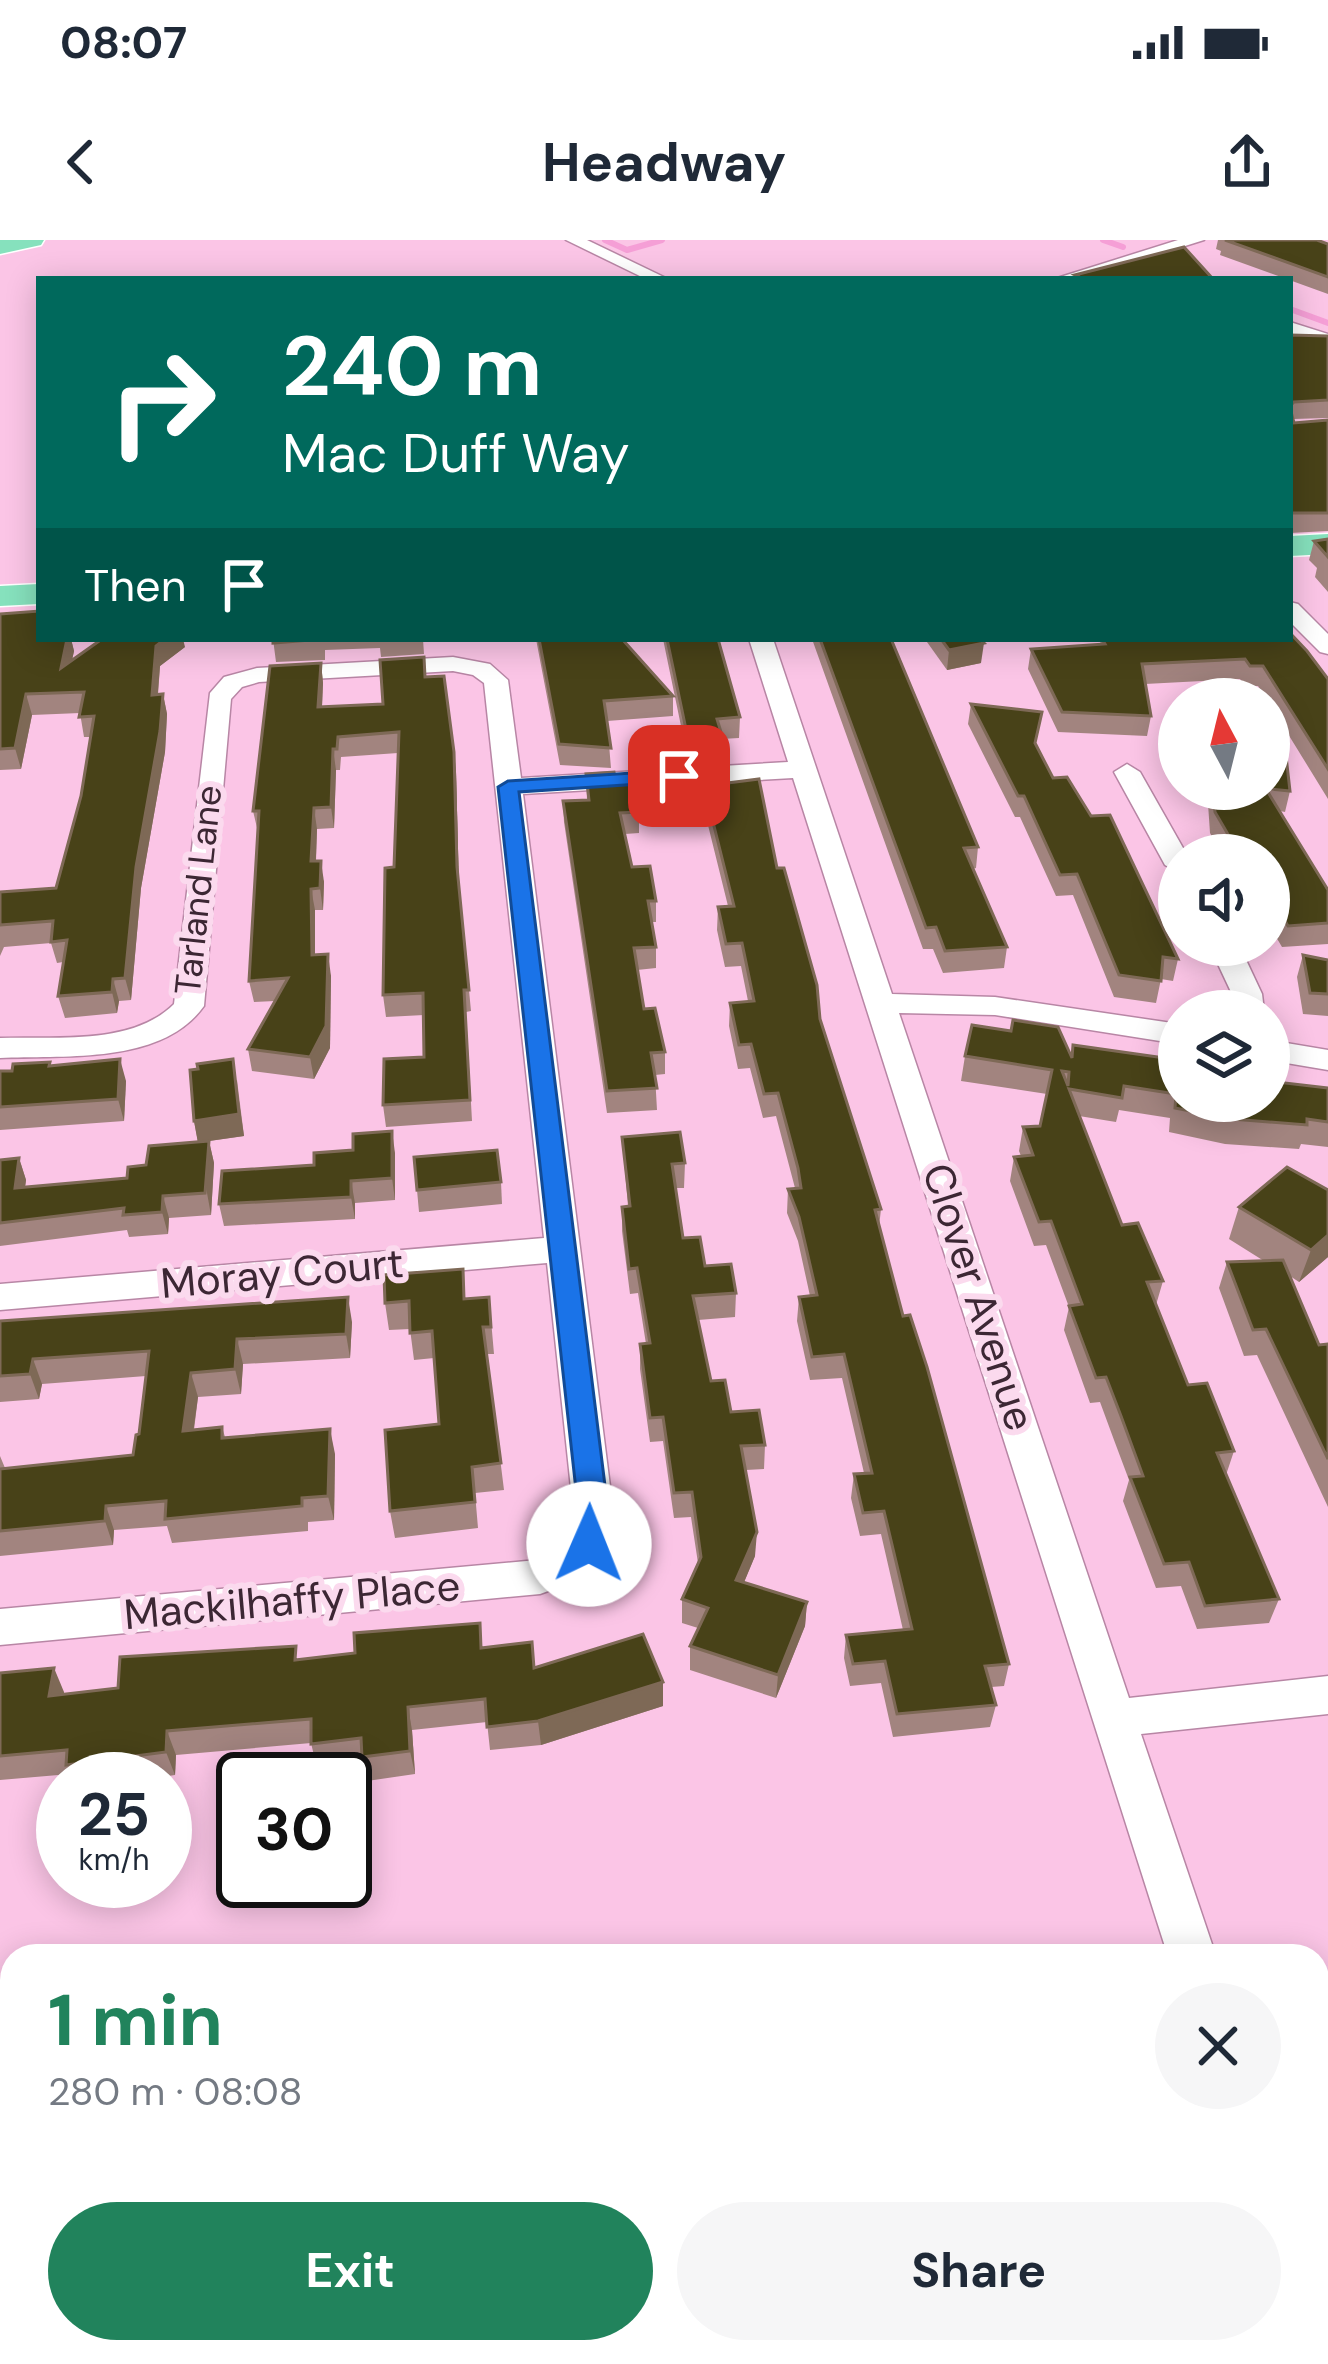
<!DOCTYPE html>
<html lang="en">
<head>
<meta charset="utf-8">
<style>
  :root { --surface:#fff; --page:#f6f6f7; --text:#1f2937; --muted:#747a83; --accent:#21835c }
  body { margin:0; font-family:"DM Sans",sans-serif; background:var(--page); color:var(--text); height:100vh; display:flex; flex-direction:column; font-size:45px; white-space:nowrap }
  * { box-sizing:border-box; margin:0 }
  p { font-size:39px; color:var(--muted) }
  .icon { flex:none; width:66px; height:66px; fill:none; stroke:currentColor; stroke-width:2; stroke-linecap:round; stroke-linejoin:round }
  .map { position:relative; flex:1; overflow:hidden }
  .details { position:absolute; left:0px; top:1704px; width:1329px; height:420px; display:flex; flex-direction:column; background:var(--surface); border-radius:36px 36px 0 0; box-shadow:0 6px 30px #0003 }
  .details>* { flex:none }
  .hud { position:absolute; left:36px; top:36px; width:1257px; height:366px; border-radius:0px; box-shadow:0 6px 30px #0003; background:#00695c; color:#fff; overflow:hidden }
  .needle { width:78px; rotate:353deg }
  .buttons { position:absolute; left:1158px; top:438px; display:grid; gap:24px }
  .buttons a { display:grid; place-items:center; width:132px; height:132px; border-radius:50%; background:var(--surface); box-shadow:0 6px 30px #0003; font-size:60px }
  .speed { position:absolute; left:36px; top:1512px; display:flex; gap:24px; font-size:60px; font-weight:700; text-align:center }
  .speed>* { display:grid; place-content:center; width:156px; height:156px; border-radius:50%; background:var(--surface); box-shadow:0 6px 30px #0003; line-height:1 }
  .speed small { font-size:30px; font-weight:400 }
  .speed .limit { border:6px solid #111; border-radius:18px; background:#fff; color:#111 }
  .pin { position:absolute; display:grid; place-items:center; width:102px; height:102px; color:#fff; margin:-51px; border-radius:24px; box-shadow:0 6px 18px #0006 }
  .me { position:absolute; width:132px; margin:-66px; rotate:1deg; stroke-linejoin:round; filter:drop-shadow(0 0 9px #0008) }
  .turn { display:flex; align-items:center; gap:42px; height:252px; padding:0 48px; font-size:54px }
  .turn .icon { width:156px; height:156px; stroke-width:2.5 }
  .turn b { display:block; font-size:84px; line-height:102px }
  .then { display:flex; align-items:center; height:114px; padding:0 48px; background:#0003; gap:24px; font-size:45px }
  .round { display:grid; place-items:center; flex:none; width:126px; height:126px; border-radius:63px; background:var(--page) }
  .summary { display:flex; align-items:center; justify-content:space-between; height:204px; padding:0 48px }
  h1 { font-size:72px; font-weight:700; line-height:90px; color:var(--accent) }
  .cta { display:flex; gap:24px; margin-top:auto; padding:24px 48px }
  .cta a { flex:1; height:138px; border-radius:72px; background:var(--accent); color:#fff; font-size:48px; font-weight:700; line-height:138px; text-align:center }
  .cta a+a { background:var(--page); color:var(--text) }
  .status { display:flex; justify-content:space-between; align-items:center; height:84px; padding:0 60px; background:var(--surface); direction:ltr }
  .status svg { height:33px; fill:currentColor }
  header { display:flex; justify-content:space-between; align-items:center; height:156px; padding:0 48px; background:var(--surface); font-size:54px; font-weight:700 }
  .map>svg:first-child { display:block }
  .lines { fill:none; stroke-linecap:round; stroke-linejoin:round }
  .stream { stroke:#f59fd6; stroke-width:6 }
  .street-casing { stroke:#b886a5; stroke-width:3 }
  .primary-casing { stroke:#fff; stroke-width:3 }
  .street { fill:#fff; fill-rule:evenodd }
  .primary { fill:#86e1bd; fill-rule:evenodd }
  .wall { fill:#a2847f }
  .shaded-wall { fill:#7e6956 }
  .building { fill:#484218; stroke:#7e6956; stroke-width:3; fill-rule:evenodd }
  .route { fill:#1a73e8; stroke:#114b97; stroke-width:3 }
  .labels { text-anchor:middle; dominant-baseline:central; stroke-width:12; stroke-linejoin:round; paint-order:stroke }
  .far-street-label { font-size:36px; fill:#3c2734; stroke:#fbdaee }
  .street-label { font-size:42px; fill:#3c2734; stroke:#fbdaee }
</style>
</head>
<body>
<div class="status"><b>08:07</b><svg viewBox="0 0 49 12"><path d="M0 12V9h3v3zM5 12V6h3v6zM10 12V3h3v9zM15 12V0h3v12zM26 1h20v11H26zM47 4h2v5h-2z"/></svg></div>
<header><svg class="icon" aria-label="back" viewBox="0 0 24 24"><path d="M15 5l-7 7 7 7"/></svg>Headway<svg class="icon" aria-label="share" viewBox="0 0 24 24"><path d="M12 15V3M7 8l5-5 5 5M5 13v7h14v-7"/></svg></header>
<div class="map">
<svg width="1328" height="2124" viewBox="0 0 1328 2124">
  <rect width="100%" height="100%" fill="#fbc5e6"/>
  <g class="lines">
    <g class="stream">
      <path d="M605 0 627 10 662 0"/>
      <path d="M1103 0 1123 7"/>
      <path d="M1290 69 1328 83"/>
    </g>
    <g class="street-casing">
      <g id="street">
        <path d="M566 0H587L668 39H646Z"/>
        <path d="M1178 0H1204L1080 39H1054Z"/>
        <path d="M1290 82 1328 94V105L1290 93Z"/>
        <path d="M1290 362 1298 364 1328 394V414L1320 412 1290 382Z"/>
        <path d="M749 399H773L892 754 995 757 1179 784V804L995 775 899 773 1129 1458 1328 1436V1474L1141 1494 1216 1716H1168L793 538 523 554 615 1286C601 1325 578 1341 540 1354L0 1405V1369L537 1320 560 1307 575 1286 547 1023 0 1070V1044L544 998 484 443 473 435 453 431 259 442 242 447 231 459 204 766C162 825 65 815 0 818V798C55 796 132 806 174 764L210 453 224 437 257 428 453 417 490 424 508 440 521 538 788 522Z"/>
        <path d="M1127 524 1140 532 1187 615H1179V633L1165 625 1114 532Z"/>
        <path d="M1209 705H1239L1262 754 1264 771H1234L1232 754Z"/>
        <path d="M1269 800 1328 810V830L1269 820Z"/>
        <path d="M1317 2079 1328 2084V2124H1295L1291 2112H1317Z"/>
      </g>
    </g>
    <g class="primary-casing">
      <g id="primary">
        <path d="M0 0H44L41 5 0 14Z"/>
        <path d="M1328 294V314L1290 316V296Z"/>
        <path d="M39 344V364L0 366V346Z"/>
      </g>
    </g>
    <use href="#street" class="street"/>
    <use href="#primary" class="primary"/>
  </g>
  <g class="wall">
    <path d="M1218 0H1317L1328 4V54L1220 15 1221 11 1216 9Z"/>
    <path d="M1290 95 1328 96V178L1293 179 1294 183 1328 180V291L1290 293Z"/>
    <path d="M1328 299V352L1315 337 1317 328 1309 320 1314 301Z"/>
    <path d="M0 374 39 399H71L74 411 72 420 185 407 160 426 158 455 163 454 167 474 165 512 141 648 131 760 119 761 117 773 65 778 58 756 63 722 57 723 51 703 4 707 0 716V652L56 648 81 556 90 497H84L80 473 32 475 21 529 0 530Z"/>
    <path d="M273 399H423L424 414 381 417 380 408 325 410V420L276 422Z"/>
    <path d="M536 399H622L673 456V476L607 481 611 528 560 525Z"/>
    <path d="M663 399H718L740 477 739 498 721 499V512L687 515Z"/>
    <path d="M812 399H891L978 607 976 628 973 629 1007 707 1004 728 943 733 933 709H923Z"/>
    <path d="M928 399H980L981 423 947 430 927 402Z"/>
    <path d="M1101 399H1290L1328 439V559L1269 463V459H1267L1258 446H1245L1240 439 1145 444 1151 476 1147 496 1058 492 1028 429 1031 409 1100 405Z"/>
    <path d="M321 423 323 443 322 467 383 464 426 437 456 532 459 647 471 771 466 772 472 881 386 887 383 865 424 817V775L386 777 383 755 394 627 398 513 341 517 340 530H336L334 588 317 589 316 621 324 642 323 670H315V715L331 736 330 808 314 839 252 831 248 809 275 761 254 762 249 741 258 592 253 571Z"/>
    <path d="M971 464 1036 505 1053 538 1178 719 1173 741 1161 739 1156 763 1114 757 1073 655 1056 656 1020 577H1015L968 484Z"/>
    <path d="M586 534 616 544 639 572V593L625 594 632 627 656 661V682H652L656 707V728L637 730 644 769 665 812V834L655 835 657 870 607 873 564 582 563 561 587 560Z"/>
    <path d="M704 546 777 628 820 779 881 969 879 987 903 1076 1009 1424 1004 1446 991 1447 996 1465 990 1487 893 1497 881 1443 850 1446 844 1418 846 1395 903 1390 881 1294 860 1296 851 1258 854 1234 864 1233 842 1138 810 1140 797 1081 799 1057 810 1056 798 1001 787 973 788 949 795 948 776 876 763 878 750 828 738 829 729 786 730 763 748 761 741 726 725 727 717 690 718 667 728 666 704 569Z"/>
    <path d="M1207 549 1290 551 1285 572 1280 571 1328 650V704L1282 707 1269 685V615H1222L1210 593Z"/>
    <path d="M1303 715 1328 720V776L1303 774 1297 737Z"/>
    <path d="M1011 791 1071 816 1328 848V907L1301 904 1299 909 1225 904 1169 892 1170 878 1119 870 1116 882 1079 876 1122 985 1163 1041 1156 1065 1188 1145 1234 1211 1226 1235 1279 1359 1269 1383 1197 1389 1181 1346 1156 1348 1123 1261 1129 1240 1114 1200 1100 1162 1090 1163 1064 1090 1069 1067 1046 1005 1034 1006 1010 941 1014 917 1021 916 1019 911 1023 887 1040 886 1047 854 961 841 965 816Z"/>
    <path d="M50 822 51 826 126 841 124 881 0 890V831H12Z"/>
    <path d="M237 840 244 896 209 901 214 923 211 975 169 978 168 994 129 997 127 990 0 1006V920L19 918 26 940 25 947 127 938 146 925 198 902 194 881Z"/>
    <path d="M622 897 685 923 684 948H676L683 998 705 1026 736 1053 735 1077 698 1080 711 1141 731 1172 765 1205 764 1229 746 1230 755 1316 744 1342 807 1362 805 1386 776 1458 690 1430V1406L698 1388 682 1383V1359L698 1323 691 1277 674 1278 663 1201 650 1202 640 1129V1104H646L638 1053 630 1054 622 991V967L628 966Z"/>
    <path d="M395 913V960L355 963V979L224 986 219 964 314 925Z"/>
    <path d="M501 942 502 964 419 972 417 950Z"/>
    <path d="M1239 967 1328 1017 1299 1042 1290 1036 1319 1105 1328 1104V1267L1257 1115 1244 1116 1219 1048 1227 1022 1264 1021 1229 999Z"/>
    <path d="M489 1057 494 1114H487L504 1250 475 1253 478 1288 395 1298 390 1271 439 1184 434 1118 414 1120 410 1089 389 1090 385 1063Z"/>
    <path d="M0 1081 352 1082 350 1118 243 1124 241 1154 198 1157 194 1190 222 1187 225 1197 335 1214 334 1280 308 1282V1291L172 1303 167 1286 114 1290 113 1305 0 1316V1216L5 1228 133 1215 139 1194 146 1136 42 1144 39 1159 0 1162Z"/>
    <path d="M483 1407 534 1428 663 1466 541 1505 490 1510 487 1482 412 1490 415 1534 367 1541 363 1522 317 1528 311 1503 176 1515 175 1535 148 1539H72L70 1534 0 1540V1433L64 1452V1455L299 1420Z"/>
  </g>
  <g class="shaded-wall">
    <path d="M67 399H71L74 411 66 448 61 428Z"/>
    <path d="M165 399H183L185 407 160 426 156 475 152 455 156 406Z"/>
    <path d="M984 403 981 423 947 430 949 410Z"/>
    <path d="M321 423 323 443 321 488 318 467Z"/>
    <path d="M26 454 32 475 21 529 15 508Z"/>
    <path d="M163 454 167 474 165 512 141 648 131 760 125 738 136 627Z"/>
    <path d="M333 509 336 530 334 588 331 567Z"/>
    <path d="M454 512 456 532 459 648 457 627Z"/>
    <path d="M314 568 317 589 315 642 311 621Z"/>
    <path d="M321 621 324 642 323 670 320 648Z"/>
    <path d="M311 649 315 670V737L312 715Z"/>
    <path d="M328 714 331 736 330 808 314 839 310 817Z"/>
    <path d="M113 739 119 761 117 773 112 752Z"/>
    <path d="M120 819 126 841 124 881 118 859Z"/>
    <path d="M233 819 244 896 209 901 214 923 211 975 194 881Z"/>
    <path d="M392 891 395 913V960L392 938Z"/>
    <path d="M19 918 26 940 22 970 15 948Z"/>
    <path d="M351 941 355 963V979L351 957Z"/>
    <path d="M163 956 169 978 168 994 162 972Z"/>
    <path d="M1328 995V1017L1299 1042 1311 1010Z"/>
    <path d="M348 1057 352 1082 350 1118 346 1094Z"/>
    <path d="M237 1099 243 1124 241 1154 235 1129Z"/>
    <path d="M33 1119 42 1144 39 1159 30 1134Z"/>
    <path d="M191 1133 198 1157 190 1215 183 1191Z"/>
    <path d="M330 1189 335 1214 334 1280 328 1256Z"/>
    <path d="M106 1266 114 1290 113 1305 105 1281Z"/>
    <path d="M757 1292 755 1316 735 1364 736 1340Z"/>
    <path d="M807 1362 805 1386 776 1458 778 1435Z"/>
    <path d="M54 1428 64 1452 60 1480 49 1456Z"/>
    <path d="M663 1442V1466L541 1505 538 1481Z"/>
    <path d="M408 1467 412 1490 415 1534 410 1511Z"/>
    <path d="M167 1491 176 1515 175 1535 166 1512Z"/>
  </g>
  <g class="building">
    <path d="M1225 0H1317L1328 4V37Z"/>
    <path d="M1184 7 1213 39H1084L1075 35Z"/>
    <path d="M1290 95 1328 96V160L1294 162 1290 166Z"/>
    <path d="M1290 168 1294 183 1328 180V273H1290Z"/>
    <path d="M1328 299V317L1314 301Z"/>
    <path d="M39 371V399H67L61 428 102 399H165L156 406 152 455 163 454 160 491 136 627 125 738 113 739 112 752 58 756 67 700 51 702 53 681 0 685V652L56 648 81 556 94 476 79 477 84 452 26 454 15 508 0 509V374Z"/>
    <path d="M1290 393 1307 411 1328 439V529L1263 426H1250L1245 419 1142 424 1151 476 1062 472 1031 409 1105 404 1102 399H1290Z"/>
    <path d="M273 399H322L273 403Z"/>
    <path d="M539 399H622L673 456 604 461 611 508 559 504Z"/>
    <path d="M667 399H718L740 477 717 479 721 492 687 494Z"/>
    <path d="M820 399H891L978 607 964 608 1007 707 945 711 936 687 926 688Z"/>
    <path d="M941 399H980L984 403 949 410Z"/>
    <path d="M424 417 425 437 444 436 454 512 457 627 469 750H464L470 860 383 865 384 819 424 817 423 753 383 755 385 628 394 627 399 492 338 497 337 509H333L331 567 314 568 311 621H321L320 648 311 649 312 715 328 714 326 786 310 817 248 809 288 738 249 741 259 571H253L270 426 321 423 318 467 383 464 380 420Z"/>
    <path d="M971 464 1042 472 1035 503 1053 538 1067 537 1091 576 1110 575 1178 719 1163 717 1161 741 1119 735 1077 634 1060 635 1024 556H1018Z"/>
    <path d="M1269 515 1286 516 1290 551 1269 549Z"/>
    <path d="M614 532 616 544 633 543 639 572 620 573 632 627 650 626 656 661H648L656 707 634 708 644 769 655 768 665 812 651 813 657 848 607 851 563 561 589 560 586 534Z"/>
    <path d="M759 539 777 628H784L817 745 820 779 881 969 875 970 903 1076 910 1075 927 1127 1009 1424 985 1426 996 1465 897 1474 885 1421 853 1424 846 1395 912 1389 884 1271 863 1273 854 1234 872 1233 844 1114 812 1117 799 1057 817 1055 799 977 788 949 801 948 798 928 778 853 764 854 751 804 739 805 730 763 754 761 742 703 726 704 718 667 734 666 704 546Z"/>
    <path d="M1213 549H1266L1328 650V683L1288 686 1273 660 1269 661V615H1240L1215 572Z"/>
    <path d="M1303 715 1328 720V754L1310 753Z"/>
    <path d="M1013 780 1058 787 1072 818 1073 805 1179 820V861H1269V822L1274 823 1276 842 1328 848V882L1307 879V885L1232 879 1175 868 1176 854 1124 846 1122 858 1069 849 1122 985 1138 983 1163 1041 1147 1042 1188 1145 1207 1143 1234 1211 1217 1213 1279 1359 1205 1366 1189 1322 1164 1324 1130 1237 1143 1236 1121 1176 1106 1137 1096 1138 1069 1066 1082 1064 1051 981 1039 982 1014 917 1033 915 1023 887 1040 886 1052 830 965 816 972 785 1011 791ZM1062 831 1069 832 1068 846Z"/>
    <path d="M120 819 118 859 0 867V831H12L13 824 50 822 49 826Z"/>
    <path d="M233 819 239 874 194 881 190 830 198 829 197 824Z"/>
    <path d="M392 891V938L351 941V957L219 964 222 931 314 925V913L353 910V894Z"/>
    <path d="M680 892 685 923 672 924 683 998 700 997 705 1026 731 1024 736 1053 693 1056 711 1141 725 1140 731 1172 759 1170 765 1205 741 1206 757 1292 736 1340 807 1362 778 1435 690 1406 708 1368 682 1359 701 1317 692 1252 674 1253 663 1177 650 1178 640 1104 650 1103 637 1028 629 1029 622 967 630 966 622 897Z"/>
    <path d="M209 901 205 953 163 956 162 972 123 975 124 968 0 983V920L19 918 15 948 127 938 128 927 146 925 149 906Z"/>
    <path d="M497 910 501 942 417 950 414 917Z"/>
    <path d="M1287 927 1328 950V995L1311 1010 1239 967Z"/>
    <path d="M1283 1020 1319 1105 1328 1104V1219L1266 1089 1253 1090 1227 1022Z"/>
    <path d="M463 1029 464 1059 489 1057 491 1087H483L501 1223 472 1227 475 1262 390 1271 385 1190 439 1184 432 1091 410 1093 409 1061 385 1063 384 1035Z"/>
    <path d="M348 1057 346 1094 237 1099 235 1129 191 1133 183 1191 222 1187V1198L330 1189 328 1256 302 1258V1266L165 1279 166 1261 106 1266 105 1281 0 1291V1229L133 1215 136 1195 139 1194 149 1111 33 1119 30 1134 0 1136V1081Z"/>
    <path d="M480 1383 481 1408 532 1402 534 1428 643 1394 663 1442 538 1481 487 1487 485 1459 408 1467 410 1511 362 1517 361 1498 311 1504V1479L167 1491 166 1512 66 1525 67 1510 0 1516V1433L54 1428 49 1456 118 1448 120 1417 296 1406 295 1420 355 1413 354 1393Z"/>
  </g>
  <path class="route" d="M679 530 689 536 686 541 519 552 610 1286 600 1312 589 1316 578 1312 574 1304 580 1286 498 547 508 541Z"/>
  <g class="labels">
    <g class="far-street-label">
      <text transform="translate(198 650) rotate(-84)">Tarland Lane</text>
    </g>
    <g class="street-label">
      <text transform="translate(282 1033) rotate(-5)">Moray Court</text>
      <text transform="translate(979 1057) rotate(72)">Clover Avenue</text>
      <text transform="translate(292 1360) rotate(-5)">Mackilhaffy Place</text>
    </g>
  </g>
</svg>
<div class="buttons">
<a><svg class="needle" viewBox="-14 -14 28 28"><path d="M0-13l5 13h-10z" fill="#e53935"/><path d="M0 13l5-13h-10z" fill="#747a83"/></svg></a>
<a><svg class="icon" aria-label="sound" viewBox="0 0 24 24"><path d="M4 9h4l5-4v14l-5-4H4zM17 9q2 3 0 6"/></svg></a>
<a><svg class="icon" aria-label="layers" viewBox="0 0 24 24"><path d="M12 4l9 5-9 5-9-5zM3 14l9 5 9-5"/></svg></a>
</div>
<div class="speed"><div>25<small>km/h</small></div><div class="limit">30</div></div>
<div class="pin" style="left:679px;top:536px;background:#d93025"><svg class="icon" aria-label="arrive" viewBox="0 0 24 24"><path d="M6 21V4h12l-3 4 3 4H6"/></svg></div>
<svg class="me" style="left:589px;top:1304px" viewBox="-20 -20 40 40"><circle r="19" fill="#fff"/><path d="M0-13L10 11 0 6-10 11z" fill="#1a73e8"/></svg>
<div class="hud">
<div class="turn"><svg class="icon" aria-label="right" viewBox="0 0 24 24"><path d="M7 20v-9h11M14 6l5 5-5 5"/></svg><div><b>240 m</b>Mac Duff Way</div></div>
<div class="then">Then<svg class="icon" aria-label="arrive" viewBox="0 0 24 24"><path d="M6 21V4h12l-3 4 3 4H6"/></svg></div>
</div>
<section class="details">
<div class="summary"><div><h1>1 min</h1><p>280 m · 08:08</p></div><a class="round"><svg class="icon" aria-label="close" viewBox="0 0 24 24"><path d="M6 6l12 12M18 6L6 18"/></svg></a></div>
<div class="cta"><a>Exit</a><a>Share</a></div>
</section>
</div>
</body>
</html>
